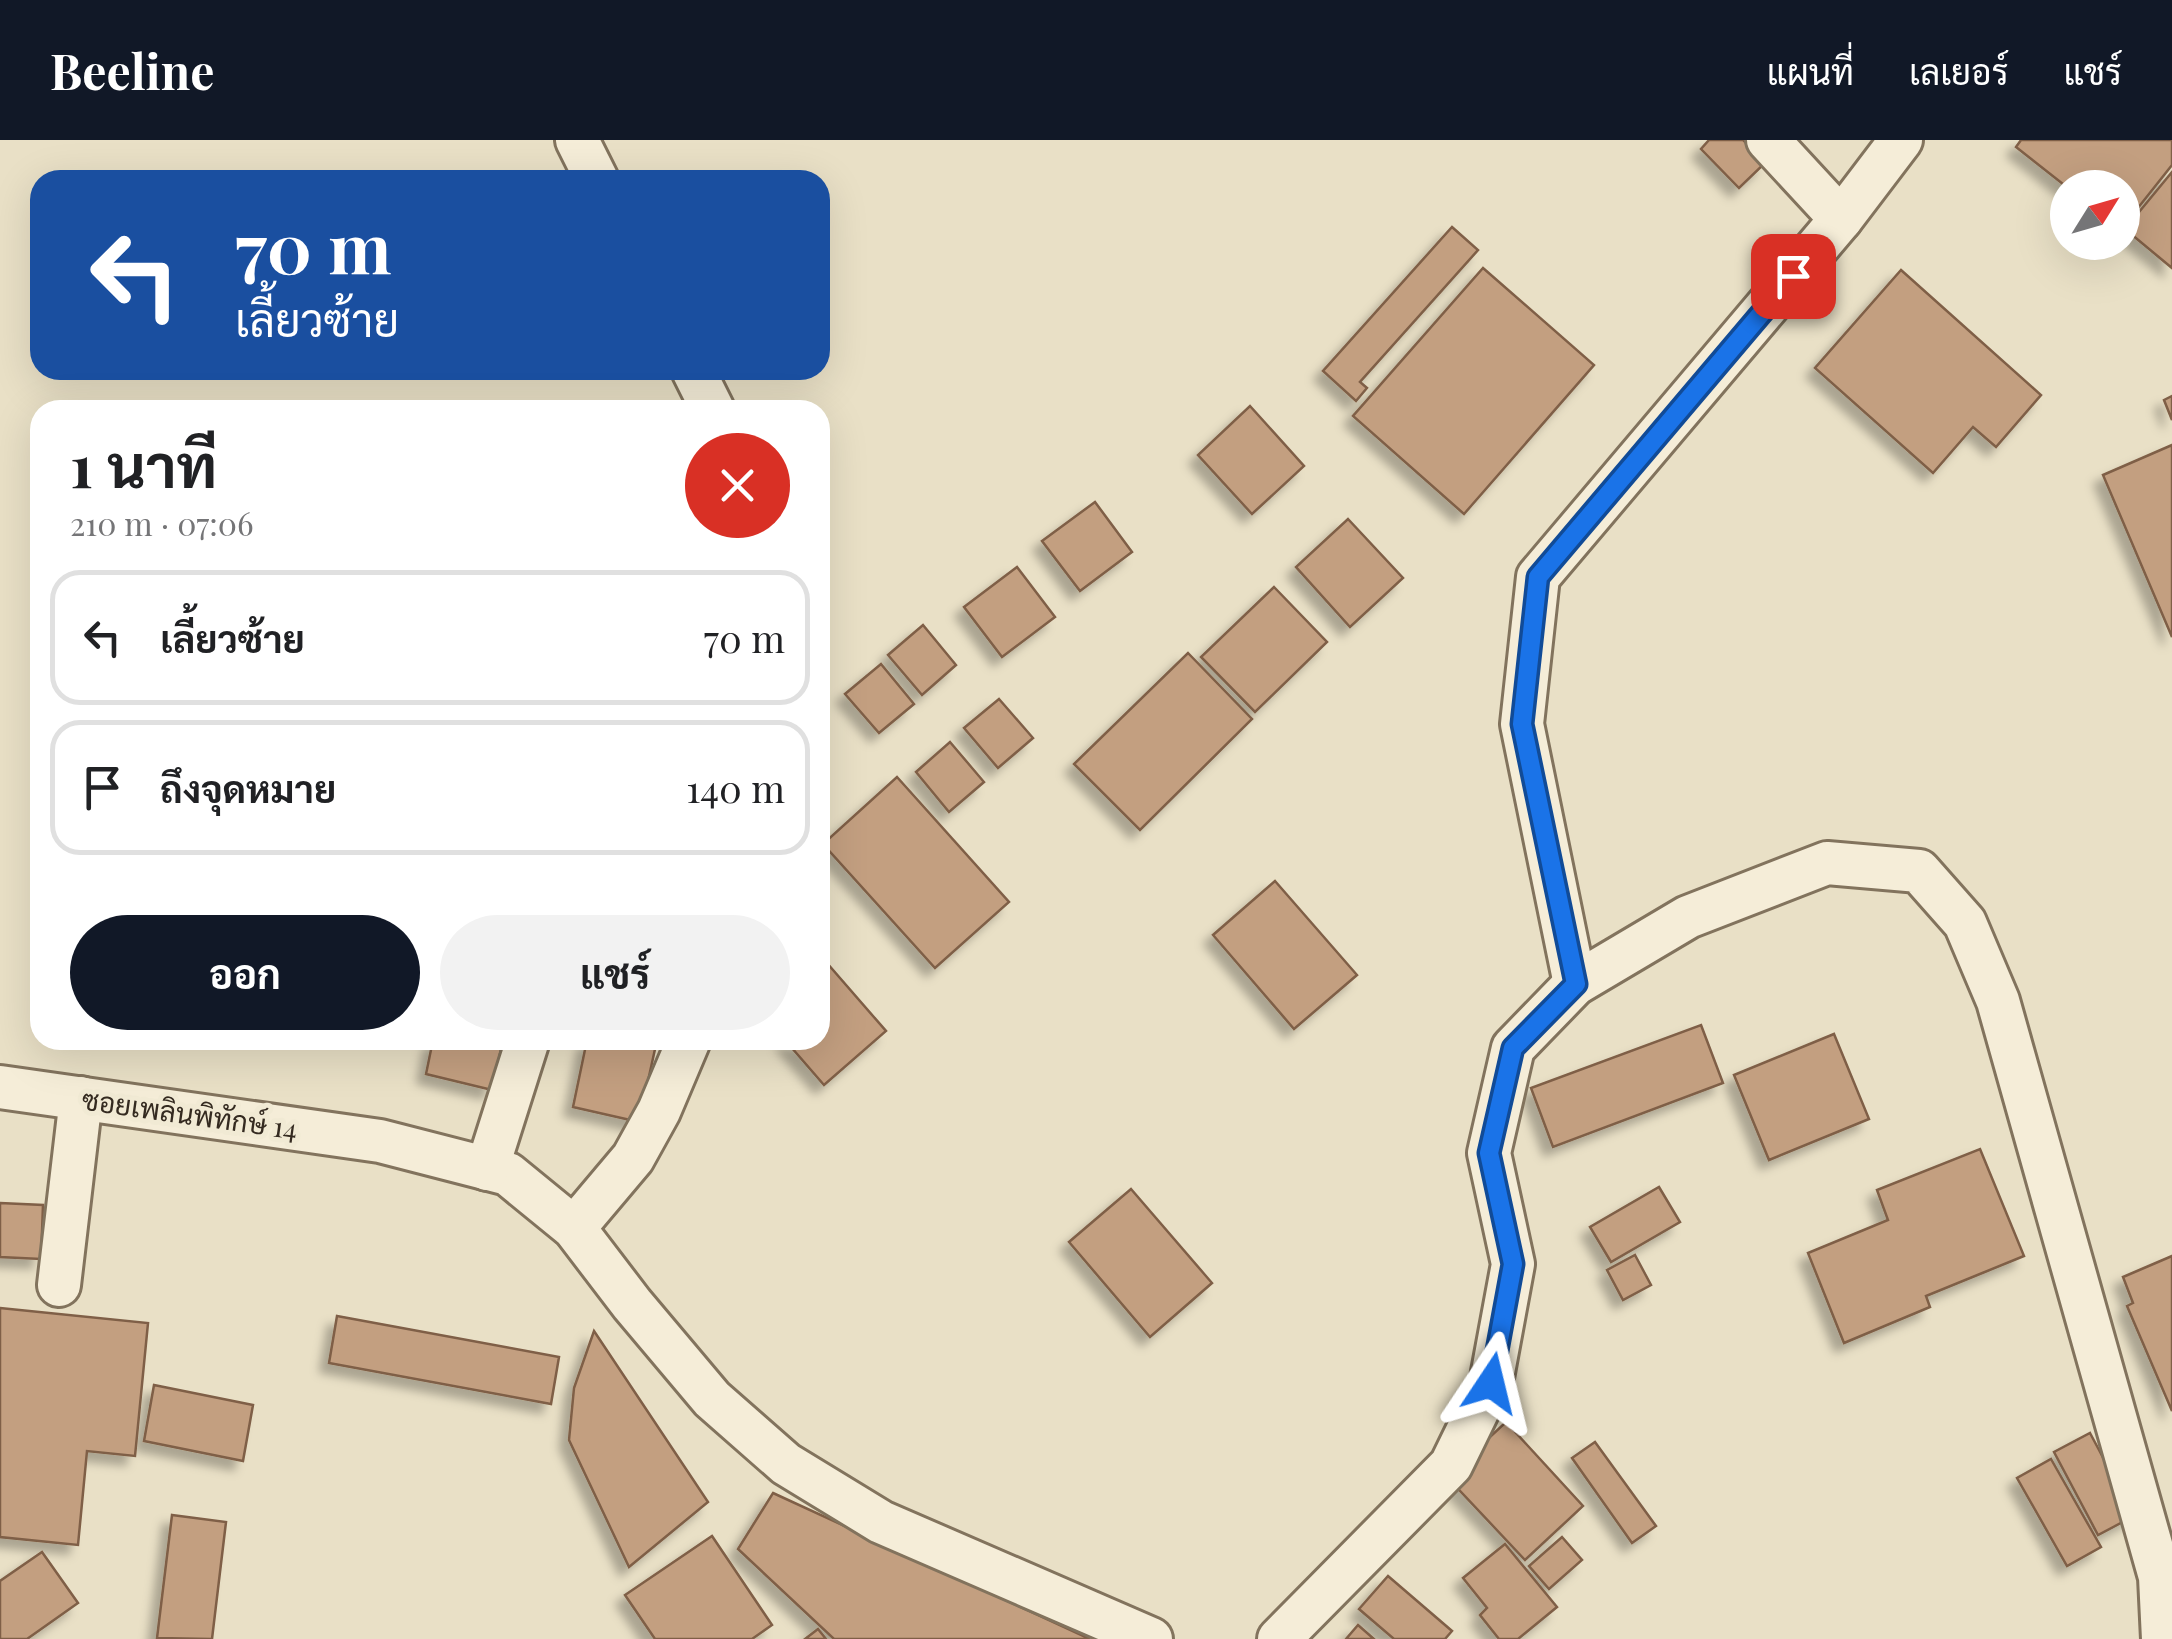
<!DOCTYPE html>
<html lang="th">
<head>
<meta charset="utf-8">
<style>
  :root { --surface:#fff; --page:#f2f2f2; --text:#202124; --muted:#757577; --line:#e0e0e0; --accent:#111827 }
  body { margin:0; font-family:"Playfair Display",Sarabun,serif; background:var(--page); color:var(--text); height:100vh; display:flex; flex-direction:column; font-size:38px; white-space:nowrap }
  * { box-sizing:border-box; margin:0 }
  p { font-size:32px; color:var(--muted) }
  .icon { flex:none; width:55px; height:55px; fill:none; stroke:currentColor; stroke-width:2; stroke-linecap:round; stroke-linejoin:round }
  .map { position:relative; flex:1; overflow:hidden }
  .sheet { position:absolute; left:30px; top:260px; width:800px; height:650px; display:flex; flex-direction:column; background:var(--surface); border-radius:30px; box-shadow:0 10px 40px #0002 }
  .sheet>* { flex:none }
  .hud { position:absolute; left:30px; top:30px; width:800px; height:210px; border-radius:30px; box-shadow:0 10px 40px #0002; background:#1a4fa0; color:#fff; overflow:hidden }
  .needle { width:65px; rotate:53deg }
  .buttons { position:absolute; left:2050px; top:30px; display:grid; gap:20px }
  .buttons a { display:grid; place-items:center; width:90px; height:90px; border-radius:50%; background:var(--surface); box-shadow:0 10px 40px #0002; font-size:50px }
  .pin { position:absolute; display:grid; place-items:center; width:85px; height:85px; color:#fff; margin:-42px; border-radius:20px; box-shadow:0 5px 15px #0006 }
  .me { position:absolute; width:110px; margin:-55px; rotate:10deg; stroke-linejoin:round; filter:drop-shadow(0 0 8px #0008) }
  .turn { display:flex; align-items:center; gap:35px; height:210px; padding:0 40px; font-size:45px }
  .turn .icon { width:130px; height:130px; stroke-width:2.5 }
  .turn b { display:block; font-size:70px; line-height:85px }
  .round { display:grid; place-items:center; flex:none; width:105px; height:105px; border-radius:52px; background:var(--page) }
  .headline { display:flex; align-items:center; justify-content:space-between; height:170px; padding:0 40px }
  h1 { font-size:60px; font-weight:700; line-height:75px }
  .primary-button { display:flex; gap:20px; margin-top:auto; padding:20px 40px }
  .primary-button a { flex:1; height:115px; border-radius:60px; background:var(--accent); color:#fff; font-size:40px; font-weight:700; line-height:115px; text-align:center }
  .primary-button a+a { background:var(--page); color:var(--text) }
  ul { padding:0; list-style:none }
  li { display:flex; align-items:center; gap:30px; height:135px; margin:0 20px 15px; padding:0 20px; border:5px solid var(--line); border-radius:30px }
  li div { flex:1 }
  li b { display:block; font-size:38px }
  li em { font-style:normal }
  header { display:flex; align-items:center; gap:60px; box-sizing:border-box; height:140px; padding:0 50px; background:var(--accent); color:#fff }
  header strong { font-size:48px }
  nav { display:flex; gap:55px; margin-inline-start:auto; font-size:35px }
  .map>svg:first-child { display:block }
  .building { fill:#c39f80; stroke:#7f5f46; stroke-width:2.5; filter:url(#shadow) }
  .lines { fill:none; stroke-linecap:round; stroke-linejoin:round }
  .minor-casing { stroke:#82735d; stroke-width:48 }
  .minor { stroke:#f5edd8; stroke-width:42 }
  .route-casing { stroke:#114b97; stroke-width:25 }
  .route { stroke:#1a73e8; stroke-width:18 }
  .labels { text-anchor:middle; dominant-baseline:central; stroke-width:10; stroke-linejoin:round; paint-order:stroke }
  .street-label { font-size:28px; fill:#342a20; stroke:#f1ead4 }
</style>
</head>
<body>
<header>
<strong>Beeline</strong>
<nav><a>แผนที่</a><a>เลเยอร์</a><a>แชร์</a></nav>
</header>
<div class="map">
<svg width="2172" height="1499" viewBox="0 0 2172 1499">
  <defs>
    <filter id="shadow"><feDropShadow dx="-9" dy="9" stdDeviation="5" flood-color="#0004"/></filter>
  </defs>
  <rect width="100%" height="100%" fill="#e9e0c6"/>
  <g class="building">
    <path d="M1709 0H1743L1765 23 1739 48 1701 9Z"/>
    <path d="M2021 0H2172V25L2122 88V48H2068L2016 7Z"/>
    <path d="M2172 32V128L2125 89Z"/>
    <path d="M1452 87 1478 110 1360 242 1367 248 1356 261 1323 231Z"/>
    <path d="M1483 128 1594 225 1464 374 1353 276Z"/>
    <path d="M1901 130 2041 255 1996 307 1973 287 1933 333 1815 228Z"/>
    <path d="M2172 256V280L2164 260Z"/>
    <path d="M1250 266 1304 326 1252 374 1198 315Z"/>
    <path d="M2172 305V497L2103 335Z"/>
    <path d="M1095 362 1132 412 1080 451 1042 401Z"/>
    <path d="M1348 379 1403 438 1350 487 1296 427Z"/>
    <path d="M1017 427 1055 477 1002 517 964 467Z"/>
    <path d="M1274 447 1327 502 1255 572 1201 517Z"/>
    <path d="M923 485 956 525 922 555 888 515Z"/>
    <path d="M1188 513 1252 579 1140 690 1074 624Z"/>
    <path d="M881 524 914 564 879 593 845 554Z"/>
    <path d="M999 559 1033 598 998 628 964 588Z"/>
    <path d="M950 602 984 642 949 672 916 632Z"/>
    <path d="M897 637 1009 762 935 828 823 704Z"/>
    <path d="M1275 741 1357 835 1294 889 1213 795Z"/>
    <path d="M820 815 886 891 824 945 785 900H820Z"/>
    <path d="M1701 885 1723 943 1553 1007 1531 948Z"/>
    <path d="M1834 894 1869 979 1769 1020 1734 935Z"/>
    <path d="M433 900H503L492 950 426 934Z"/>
    <path d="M587 900H657L639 982 573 967Z"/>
    <path d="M1980 1009 2024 1116 1926 1156 1930 1167 1844 1203 1808 1113 1888 1080 1877 1050Z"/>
    <path d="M1659 1047 1680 1082 1611 1122 1590 1087Z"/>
    <path d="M1131 1049 1212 1143 1150 1197 1069 1102Z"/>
    <path d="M0 1063 43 1065 41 1119 0 1117Z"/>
    <path d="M1635 1115 1651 1145 1623 1160 1607 1130Z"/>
    <path d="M2172 1116V1271L2127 1166 2133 1163 2123 1137Z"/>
    <path d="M0 1168 148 1183 135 1316 87 1311 78 1405 0 1397Z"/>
    <path d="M337 1176 559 1217 551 1264 329 1223Z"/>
    <path d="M594 1191 708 1362 629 1427 569 1300 574 1248Z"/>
    <path d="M154 1245 253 1265 243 1321 144 1301Z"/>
    <path d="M1506 1282 1583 1366 1525 1420 1447 1337Z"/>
    <path d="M2090 1293 2134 1376 2098 1395 2054 1312Z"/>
    <path d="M1595 1302 1656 1386 1632 1403 1572 1318Z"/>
    <path d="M2051 1319 2101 1407 2067 1426 2017 1338Z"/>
    <path d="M773 1353 1090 1499H834L738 1409Z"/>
    <path d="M172 1375 226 1382 212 1499 157 1498Z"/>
    <path d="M712 1396 772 1485 752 1499H655L625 1455Z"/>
    <path d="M1562 1397 1582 1420 1549 1449 1529 1426Z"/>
    <path d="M1505 1404 1557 1467 1518 1499H1499L1480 1475 1487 1468 1463 1438Z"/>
    <path d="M42 1412 78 1463 27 1499H0V1441Z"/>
    <path d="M1388 1436 1452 1491 1445 1499H1394L1359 1469Z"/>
    <path d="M1358 1485 1374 1499H1346Z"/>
    <path d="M818 1489 826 1499H805Z"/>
  </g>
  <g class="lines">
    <g class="minor-casing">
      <g id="minor">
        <path d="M577 0 597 40"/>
        <path d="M1768 0 1841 79"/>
        <path d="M693 230 713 270"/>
        <path d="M1575 844 1522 584 1538 437 1841 79 1901 0"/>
        <path d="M0 947 380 1001 508 1034 574 1088 632 1164 712 1259 786 1324 881 1382 1151 1499"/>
        <path d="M487 1029 528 900"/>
        <path d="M574 1088 633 1018 659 971 689 900"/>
        <path d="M59 1145 81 958"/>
        <path d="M1279 1499 1451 1325 1491 1243 1513 1124 1489 1013 1513 908 1575 844 1688 777 1827 723 1919 731 1965 783 1998 861 2160 1437 2163 1499"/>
      </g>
    </g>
    <use href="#minor" class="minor"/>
  </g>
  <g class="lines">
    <g class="route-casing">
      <path id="route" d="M1491 1243 1513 1124 1489 1013 1513 908 1576 844 1522 584 1538 437 1793 136"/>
    </g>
    <use href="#route" class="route"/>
  </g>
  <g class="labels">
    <g class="street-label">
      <text transform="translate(190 973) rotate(8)">ซอยเพลินพิทักษ์ 14</text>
    </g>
  </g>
</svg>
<div class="buttons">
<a><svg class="needle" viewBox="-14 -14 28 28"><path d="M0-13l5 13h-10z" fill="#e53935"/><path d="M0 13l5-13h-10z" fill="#757577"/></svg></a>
</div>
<div class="pin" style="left:1793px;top:136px;background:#d93025"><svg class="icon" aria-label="arrive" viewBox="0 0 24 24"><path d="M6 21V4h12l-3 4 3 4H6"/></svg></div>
<svg class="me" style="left:1491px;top:1243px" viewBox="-20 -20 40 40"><path d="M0-17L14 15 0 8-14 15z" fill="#1a73e8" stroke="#fff" stroke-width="4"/></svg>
<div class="hud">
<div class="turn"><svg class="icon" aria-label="left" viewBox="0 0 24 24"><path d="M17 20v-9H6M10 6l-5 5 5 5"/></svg><div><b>70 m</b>เลี้ยวซ้าย</div></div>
</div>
<section class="sheet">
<div class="headline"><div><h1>1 นาที</h1><p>210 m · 07:06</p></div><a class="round" style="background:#d93025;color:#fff"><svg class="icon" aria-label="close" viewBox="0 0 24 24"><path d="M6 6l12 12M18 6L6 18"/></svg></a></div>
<ul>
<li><svg class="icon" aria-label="left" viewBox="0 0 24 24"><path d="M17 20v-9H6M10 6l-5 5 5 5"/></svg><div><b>เลี้ยวซ้าย</b></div><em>70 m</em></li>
<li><svg class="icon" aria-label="arrive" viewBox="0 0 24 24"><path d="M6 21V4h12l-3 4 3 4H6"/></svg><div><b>ถึงจุดหมาย</b></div><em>140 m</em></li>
</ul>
<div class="primary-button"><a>ออก</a><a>แชร์</a></div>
</section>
</div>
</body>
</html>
